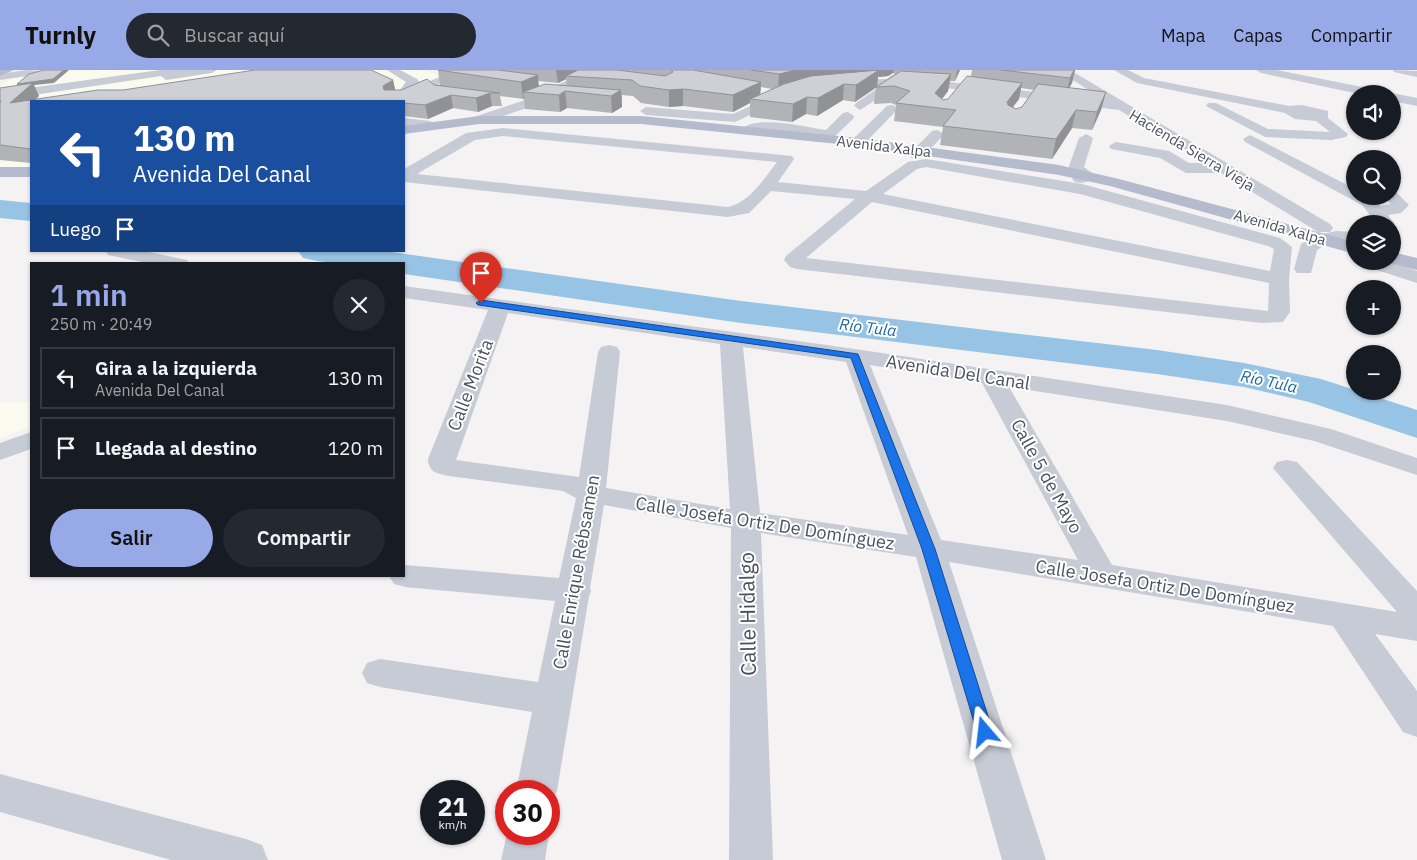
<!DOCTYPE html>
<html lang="es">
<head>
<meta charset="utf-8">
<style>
  :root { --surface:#171b24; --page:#242831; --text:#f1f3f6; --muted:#9ea1a6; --line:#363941; --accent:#98a9e7 }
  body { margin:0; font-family:"IBM Plex Sans",sans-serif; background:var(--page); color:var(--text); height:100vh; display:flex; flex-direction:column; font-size:19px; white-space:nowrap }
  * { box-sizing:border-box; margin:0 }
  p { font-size:16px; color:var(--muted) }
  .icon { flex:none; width:28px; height:28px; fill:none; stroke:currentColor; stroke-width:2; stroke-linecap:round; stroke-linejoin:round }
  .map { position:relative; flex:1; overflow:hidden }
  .details { position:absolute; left:30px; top:192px; width:375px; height:315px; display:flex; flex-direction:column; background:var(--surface); border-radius:0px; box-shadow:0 1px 4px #0004 }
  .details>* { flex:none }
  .guide { position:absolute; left:30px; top:30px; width:375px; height:152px; border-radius:0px; box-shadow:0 1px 4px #0004; background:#1a4fa0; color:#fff; overflow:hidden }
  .buttons { position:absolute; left:1346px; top:15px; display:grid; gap:10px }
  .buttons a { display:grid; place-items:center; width:55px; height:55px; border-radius:50%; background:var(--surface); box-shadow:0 1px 4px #0004; font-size:25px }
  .speed { position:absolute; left:420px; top:710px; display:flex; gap:10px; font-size:25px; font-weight:700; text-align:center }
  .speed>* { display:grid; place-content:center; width:65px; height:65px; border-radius:50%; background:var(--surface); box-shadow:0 1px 4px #0004; line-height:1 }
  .speed small { font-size:12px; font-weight:400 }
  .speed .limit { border:8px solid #d22; background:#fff; color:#111 }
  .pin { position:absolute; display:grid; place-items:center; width:42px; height:42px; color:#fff; margin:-51px -21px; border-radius:50% 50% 50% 0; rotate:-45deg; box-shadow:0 0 5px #0007 }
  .pin .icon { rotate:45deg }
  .me { position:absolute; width:55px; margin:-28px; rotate:343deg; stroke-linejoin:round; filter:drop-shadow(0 0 4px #0008) }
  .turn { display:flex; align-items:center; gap:18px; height:105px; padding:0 20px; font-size:22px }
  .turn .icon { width:65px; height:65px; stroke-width:2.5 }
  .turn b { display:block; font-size:35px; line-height:42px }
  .then { display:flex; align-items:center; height:48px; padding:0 20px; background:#0003; gap:10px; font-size:19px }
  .round { display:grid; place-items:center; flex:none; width:52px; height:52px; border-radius:26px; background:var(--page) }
  .headline { display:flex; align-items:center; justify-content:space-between; height:85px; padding:0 20px }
  h1 { font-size:30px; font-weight:600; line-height:38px; color:var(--accent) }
  .cta { display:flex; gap:10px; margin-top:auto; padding:10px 20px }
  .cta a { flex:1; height:58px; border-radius:30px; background:var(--accent); color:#111; font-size:20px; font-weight:600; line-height:58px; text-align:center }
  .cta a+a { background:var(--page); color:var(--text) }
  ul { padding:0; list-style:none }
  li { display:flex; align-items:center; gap:15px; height:62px; margin:0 10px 8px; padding:0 10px; border:2px solid var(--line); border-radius:0px }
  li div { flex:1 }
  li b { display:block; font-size:19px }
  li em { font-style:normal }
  header { display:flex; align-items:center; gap:30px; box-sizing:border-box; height:70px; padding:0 25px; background:var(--accent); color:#111 }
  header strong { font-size:24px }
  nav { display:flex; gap:28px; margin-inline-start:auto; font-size:18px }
  .search { width:350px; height:45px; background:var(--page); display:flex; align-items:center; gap:12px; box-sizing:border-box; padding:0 18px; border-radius:28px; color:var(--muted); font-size:19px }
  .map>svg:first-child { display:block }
  .commercial { fill:#fbfaee }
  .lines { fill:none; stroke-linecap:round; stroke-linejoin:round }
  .river { fill:#97c3e5; fill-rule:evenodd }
  .minor { fill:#c7cbd5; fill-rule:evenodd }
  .major { fill:#b4bbcd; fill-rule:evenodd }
  .wall { fill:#b2b3b7; fill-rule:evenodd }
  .shaded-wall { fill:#919295 }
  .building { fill:#cfd0d5; stroke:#919295 }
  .route { fill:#1a73e8; stroke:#114b97 }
  .labels { text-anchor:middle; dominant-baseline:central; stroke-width:4; stroke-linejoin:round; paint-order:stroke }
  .far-street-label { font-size:15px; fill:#4b515d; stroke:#fff }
  .far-water-label { font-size:16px; font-style:italic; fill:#1a66a1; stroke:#fff }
  .street-label { font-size:18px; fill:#4b515d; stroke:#fff }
  .near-street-label { font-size:21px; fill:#4b515d; stroke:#fff }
</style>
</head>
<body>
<header>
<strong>Turnly</strong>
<div class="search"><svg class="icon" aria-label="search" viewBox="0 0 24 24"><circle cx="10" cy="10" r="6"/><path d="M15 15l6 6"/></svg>Buscar aquí</div>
<nav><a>Mapa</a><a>Capas</a><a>Compartir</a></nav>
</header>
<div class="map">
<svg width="1417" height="790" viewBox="0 0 1417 790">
  <rect width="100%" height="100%" fill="#f4f2f2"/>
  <g class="commercial">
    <path d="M23 0H424L440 6 377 31H31V97H0V16Z"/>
    <path d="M0 332H31V356L0 369Z"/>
  </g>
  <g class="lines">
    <g class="river">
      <path d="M0 130 31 133V151L0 148Z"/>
      <path d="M298 181H384L741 231 1157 280 1244 293 1321 309 1417 340V368L1309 332 1244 317 1157 304 741 253 404 204V194C370 194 336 196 303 188Z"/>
    </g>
    <g class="minor">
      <path d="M26 0 47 1 42 4 0 10V4Z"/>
      <path d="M160 0H217L212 3 166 10 161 6 0 30V22Z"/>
      <path d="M387 0H400L417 9 419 11 414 18 456 0H470L403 31H387L396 25 406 12Z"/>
      <path d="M590 0H604L530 37 479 54 472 50 474 47 522 31Z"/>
      <path d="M1057 0H1070L1330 154 1333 158 1330 162H1318L1221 103H1186L1160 88 1111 79 1109 76 1116 72 1169 81 1189 93H1207L1119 40 923 15 897 16 860 40 854 36 856 33 881 16H840L834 13 840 10 889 9 890 6 894 5 900 9H923L1104 30Z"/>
      <path d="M1114 0H1128L1144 8 1289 36 1302 35 1328 41V48L1348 64 1346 67 1331 70 1265 67 1206 36 1208 33H1216L1268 59 1330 62 1316 51 1295 49 1285 43 1137 13Z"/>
      <path d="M1256 0H1277L1377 20 1383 24H1359L1261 3Z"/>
      <path d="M1393 0 1417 1V7L1394 2Z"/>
      <path d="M783 21 789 25 787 28 735 52 646 45 640 41 646 37 733 44Z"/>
      <path d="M1392 23 1417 28V36L1392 31Z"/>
      <path d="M891 35 895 36 897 39 895 42 863 75H853L851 72 853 69 887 36Z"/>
      <path d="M848 42 854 46 853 49 834 67 829 68 762 59 748 64 741 60C754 44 806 57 826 60L843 43Z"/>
      <path d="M404 48 430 51 437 55 430 59 404 56Z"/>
      <path d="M503 58 792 86 794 89 778 112 866 121 908 92 926 89 1082 114 1280 168 1292 177 1289 209 1290 242 1283 252 1262 253 797 199 790 197 784 190 786 186 855 129 771 121 749 143 728 147 404 112V99L466 63ZM503 66 777 92C764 109 749 133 728 137L417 104 475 70ZM926 97 1080 124 1268 176 1274 179 1270 201 883 124 917 99ZM872 132 1269 213 1268 241 806 188Z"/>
      <path d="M937 60 944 64 942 67 921 88H911L909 85 911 82 932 61Z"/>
      <path d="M1086 64 1093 68 1084 97 1096 106C1091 112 1082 114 1075 112L1072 109 1076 105 1068 99 1079 68Z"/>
      <path d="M1250 65 1355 119V126H1370L1381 136 1391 134 1383 126H1392V122L1397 123 1409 135 1401 143 1388 145 1395 154 1392 157V154H1377L1362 135 1245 72 1243 69Z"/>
      <path d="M1336 161 1355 162V172C1341 172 1329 172 1317 180L1311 203H1297L1294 199 1301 174 1318 165Z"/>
      <path d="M106 181H144L187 190 189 194H151L108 185Z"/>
      <path d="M1359 191H1388L1417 201V213L1361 195Z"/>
      <path d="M404 216 855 279 1227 335 1331 359 1417 388V405L1314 371 1227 351 1009 317 1112 495 1397 542 1273 398 1277 392 1287 390 1297 392 1417 521V571L1375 564 1417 621V667L1403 662 1333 556 949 492 1046 790H1002L916 487 761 463 773 790H729L731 458 604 435 590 518 591 521 589 526 557 721 549 735V721H516L532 642 380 617 367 613 362 603 367 593 380 589 538 612 555 531 405 517 394 514 389 506H404L405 495 559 508 576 428 563 421 449 406C438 404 428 402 428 389L488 240 404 228ZM508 243 720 274 730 439 606 418 620 282 617 277 609 275 601 277 598 282 579 407 456 390ZM743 277 846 292 908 465 760 443ZM870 295 982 313 1078 490 941 470Z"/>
      <path d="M31 362V379L0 390V373Z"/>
      <path d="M0 704 246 769 262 775 268 790H171L0 742Z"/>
      <path d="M549 762V764L545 790H501L507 764Z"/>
    </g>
    <g class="major">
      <path d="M0 0H14L0 6Z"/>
      <path d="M479 46H641L858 68 1059 95 1119 109 1355 172V184L1110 116 1059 105 858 76 641 54H479L404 64V56Z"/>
      <rect x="0" y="97" width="31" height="10"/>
      <path d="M1392 182 1417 188V200L1385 192 1392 191Z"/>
    </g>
  </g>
  <path class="wall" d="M438 0H960L955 11H950L948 21 942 29 943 30 948 29 971 6 972 0H1075L1072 13 1069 18 1106 22 1101 40 1092 60 1072 58 1052 89 940 75 943 57 894 51 896 35 891 33 874 34 876 17 855 32 843 30 817 46 806 44 792 52 750 47V33L733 42 683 36 669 37 641 33 633 26 622 25V37L612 43 567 38 560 42 525 39 524 29 500 26 502 36H492L478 42 453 38 428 49 404 46V31H31V93L0 90V18L54 13 34 15 39 26 36 29 393 10 395 20H401L434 15 440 16ZM893 3 895 4 877 16 878 7 888 6ZM566 9 567 16H539L538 11 558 13ZM761 17 772 19 760 25ZM1021 18 1034 20 1022 37 1016 39 1013 37 1019 29Z"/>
  <g class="shaded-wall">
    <path d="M64 0H69L54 13 34 15 39 26 33 31 10 33 18 18 17 14Z"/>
    <path d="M556 0H586L566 6V9L558 13Z"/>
    <path d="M796 0H894L893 3 888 6 878 7 877 17 855 32 856 15 868 8 778 20 779 4Z"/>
    <path d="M957 0H960L955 11Z"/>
    <path d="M1074 0H1075L1072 13 1066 24 1070 8Z"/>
    <path d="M951 4 948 21 935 38V23Z"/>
    <path d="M538 5 539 21 523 22 524 29H523L521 12Z"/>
    <path d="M393 10 396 23 386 29 383 16Z"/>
    <path d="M761 12 760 28 750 29V33L733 42V25Z"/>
    <path d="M1022 13 1019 29 1003 50 1007 32Z"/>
    <path d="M844 14 843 30 817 46 818 28Z"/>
    <path d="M683 19V36L669 37V20Z"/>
    <path d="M621 20 622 37 612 43 611 26Z"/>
    <path d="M565 21 567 38 560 42 559 25Z"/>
    <path d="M1106 22 1101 40 1092 60 1097 42Z"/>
    <path d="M490 23 492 36 478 42 476 28Z"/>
    <path d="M451 25 453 38 428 49 425 35Z"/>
    <path d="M807 27 806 44 792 52 793 34Z"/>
    <path d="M1076 40 1072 58 1052 89 1056 69Z"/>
  </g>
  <g class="building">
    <path d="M44 0H64L53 9 17 14 29 4Z"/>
    <path d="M255 0H371L393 10 383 16 384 20H401L427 9 434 15 500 23H490L476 28 451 25 425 35 404 33V31H31V79L0 75V32H1L0 30V18L33 13 10 33 98 20H123Z"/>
    <path d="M438 0H498L538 5 521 12Z"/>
    <path d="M578 0H617L665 6 673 2 671 0H693L761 12 733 25 683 19 669 20 640 16 632 10 566 6Z"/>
    <path d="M751 0H796L779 4Z"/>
    <path d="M879 0 856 15 844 14 818 28 807 27 793 34 750 29 784 14 811 6Z"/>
    <path d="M1001 0H1074L1070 8Z"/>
    <path d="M901 1 951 4 935 23 943 30 948 29 967 6 1022 13 1007 32 1008 35 1016 39 1022 37 1038 14 1106 22 1097 42 1076 40 1056 69 943 56 956 40 896 33 910 21 894 16 876 17Z"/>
    <path d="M545 14 621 20 611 26 565 21 559 25 523 22Z"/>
  </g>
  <path class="route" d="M481 230 858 284 935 479 993 662 990 667 985 669 979 667 977 662 922 479 851 288 478 235 476 233Z"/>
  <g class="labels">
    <g class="far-street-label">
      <text transform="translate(884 76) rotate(7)">Avenida Xalpa</text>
      <text transform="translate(1192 80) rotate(31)">Hacienda Sierra Vieja</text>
      <text transform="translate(1280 157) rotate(16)">Avenida Xalpa</text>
    </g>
    <g class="far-water-label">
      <text transform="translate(868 257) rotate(7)">Río Tula</text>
      <text transform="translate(1269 311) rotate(12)">Río Tula</text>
    </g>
    <g class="street-label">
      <text transform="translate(958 302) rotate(9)">Avenida Del Canal</text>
      <text transform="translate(470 315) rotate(-69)">Calle Morita</text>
      <text transform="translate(1047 406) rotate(61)">Calle 5 de Mayo</text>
      <text transform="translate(765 453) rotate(9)">Calle Josefa Ortiz De Domínguez</text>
      <text transform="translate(576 502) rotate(-80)">Calle Enrique Rébsamen</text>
      <text transform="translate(1165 516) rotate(9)">Calle Josefa Ortiz De Domínguez</text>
    </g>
    <g class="near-street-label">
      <text transform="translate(747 544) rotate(-91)">Calle Hidalgo</text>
    </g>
  </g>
</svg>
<div class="buttons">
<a><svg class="icon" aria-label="sound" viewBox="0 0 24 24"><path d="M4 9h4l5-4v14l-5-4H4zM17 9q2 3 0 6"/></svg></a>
<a><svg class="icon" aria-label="search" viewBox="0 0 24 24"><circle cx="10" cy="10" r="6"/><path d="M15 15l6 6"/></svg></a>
<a><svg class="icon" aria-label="layers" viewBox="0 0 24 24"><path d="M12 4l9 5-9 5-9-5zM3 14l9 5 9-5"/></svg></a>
<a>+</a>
<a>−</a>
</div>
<div class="speed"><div>21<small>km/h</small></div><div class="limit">30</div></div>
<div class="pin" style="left:481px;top:233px;background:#d93025"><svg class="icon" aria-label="arrive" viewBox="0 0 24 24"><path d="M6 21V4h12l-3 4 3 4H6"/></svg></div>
<svg class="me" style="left:985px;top:662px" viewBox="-20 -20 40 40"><path d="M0-17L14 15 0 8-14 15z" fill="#1a73e8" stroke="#fff" stroke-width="4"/></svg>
<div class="guide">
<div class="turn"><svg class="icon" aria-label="left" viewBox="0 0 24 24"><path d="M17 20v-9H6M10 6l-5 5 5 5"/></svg><div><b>130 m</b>Avenida Del Canal</div></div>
<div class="then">Luego<svg class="icon" aria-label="arrive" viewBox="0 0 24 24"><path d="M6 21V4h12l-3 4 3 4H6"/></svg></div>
</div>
<section class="details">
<div class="headline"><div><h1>1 min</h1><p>250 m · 20:49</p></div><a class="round"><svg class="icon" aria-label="close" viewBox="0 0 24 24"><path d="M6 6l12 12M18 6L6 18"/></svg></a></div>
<ul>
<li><svg class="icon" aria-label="left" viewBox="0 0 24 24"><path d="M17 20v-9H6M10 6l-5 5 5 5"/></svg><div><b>Gira a la izquierda</b><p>Avenida Del Canal</p></div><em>130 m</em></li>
<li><svg class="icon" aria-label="arrive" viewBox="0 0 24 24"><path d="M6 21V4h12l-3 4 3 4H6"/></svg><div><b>Llegada al destino</b></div><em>120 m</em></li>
</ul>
<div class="cta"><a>Salir</a><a>Compartir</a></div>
</section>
</div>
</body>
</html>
